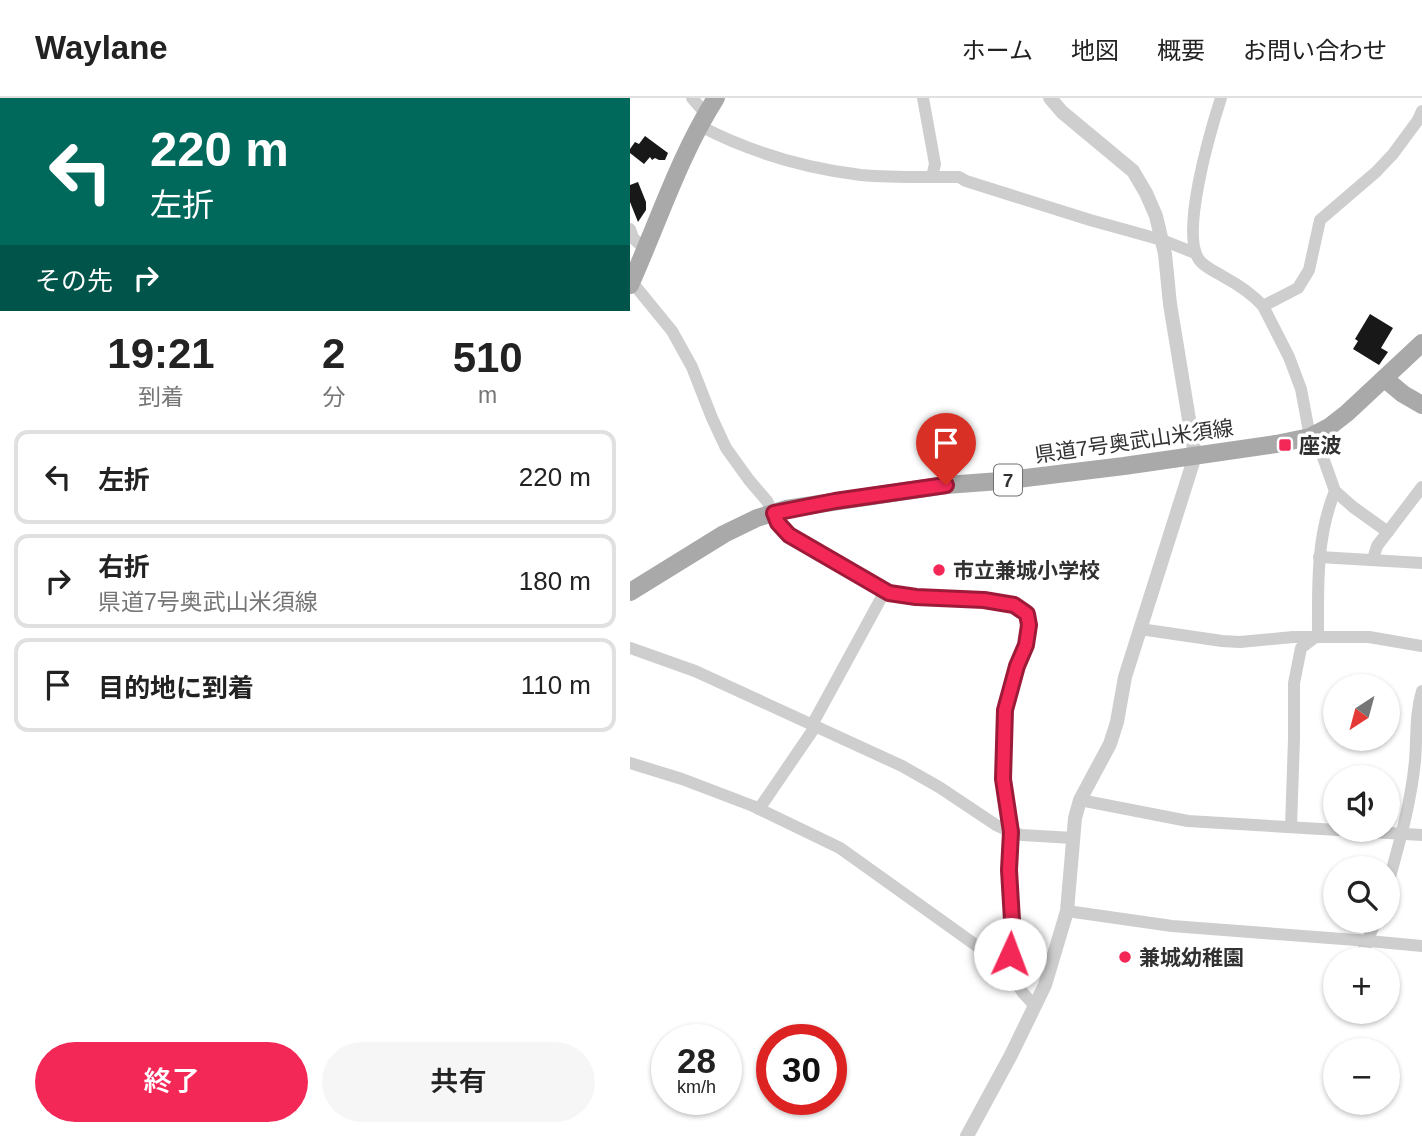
<!DOCTYPE html>
<html lang="ja">
<head>
<meta charset="utf-8">
<style>
  :root { --surface:#fff; --page:#f6f6f6; --text:#222; --muted:#767676; --line:#e0e0e0; --accent:#f32857 }
  body { margin:0; font-family:Arial,"Noto Sans JP",sans-serif; background:var(--page); color:var(--text); height:100vh; display:flex; flex-direction:column; font-size:26px; white-space:nowrap }
  * { box-sizing:border-box; margin:0 }
  p { font-size:23px; color:var(--muted) }
  .icon { flex:none; width:38px; height:38px; fill:none; stroke:currentColor; stroke-width:2; stroke-linecap:round; stroke-linejoin:round }
  .map { position:relative; flex:1; overflow:hidden }
  .panel { display:flex; flex-direction:column; background:var(--surface); width:630px }
  .panel>* { flex:none }
  .top-card { background:#00695c; color:#fff; overflow:hidden }
  .needle { width:46px; rotate:216deg }
  .controls { position:absolute; left:693px; top:576px; display:grid; gap:14px }
  .controls a { display:grid; place-items:center; width:77px; height:77px; border-radius:50%; background:var(--surface); box-shadow:0 2px 5px #0004; font-size:35px }
  .speed { position:absolute; left:21px; top:926px; display:flex; gap:14px; font-size:35px; font-weight:700; text-align:center }
  .speed>* { display:grid; place-content:center; width:91px; height:91px; border-radius:50%; background:var(--surface); box-shadow:0 2px 5px #0004; line-height:1 }
  .speed small { font-size:18px; font-weight:400 }
  .speed .limit { border:10px solid #d22; background:#fff; color:#111 }
  .pin { position:absolute; display:grid; place-items:center; width:60px; height:60px; color:#fff; margin:-72px -30px; border-radius:50% 50% 50% 0; rotate:-45deg; box-shadow:0 0 7px #0007 }
  .pin .icon { rotate:45deg }
  .me { position:absolute; width:77px; margin:-38px; rotate:2deg; stroke-linejoin:round; filter:drop-shadow(0 0 5px #0008) }
  .turn { display:flex; align-items:center; gap:24px; height:147px; padding:0 35px; font-size:32px }
  .turn .icon { width:91px; height:91px; stroke-width:2.5 }
  .turn b { display:block; font-size:49px; line-height:60px }
  .then { display:flex; align-items:center; height:66px; padding:0 35px; background:#0003; gap:14px; font-size:26px }
  .eta { display:flex; justify-content:space-evenly; align-items:center; height:119px; text-align:center }
  .eta b { font-size:42px; font-weight:600; line-height:49px }
  .primary-button { display:flex; gap:14px; margin-top:auto; padding:14px 35px }
  .primary-button a { flex:1; height:80px; border-radius:42px; background:var(--accent); color:#fff; font-size:28px; font-weight:600; line-height:80px; text-align:center }
  .primary-button a+a { background:var(--page); color:var(--text) }
  ul { padding:0; list-style:none }
  li { display:flex; align-items:center; gap:21px; height:94px; margin:0 14px 10px; padding:0 21px; border:4px solid var(--line); border-radius:14px }
  li div { flex:1 }
  li b { display:block; font-size:26px }
  li em { font-style:normal }
  header { display:flex; align-items:center; gap:42px; box-sizing:border-box; height:98px; padding:0 35px; background:var(--surface); border-bottom:2px solid var(--line) }
  header strong { font-size:33px }
  nav { display:flex; gap:38px; margin-inline-start:auto; font-size:24px }
  main { display:flex; flex:1; min-height:0 }
  .map>svg:first-child { display:block }
  .building { fill:#181818 }
  .lines { fill:none; stroke-linecap:round; stroke-linejoin:round }
  .minor { stroke:#cecece; stroke-width:12 }
  .tertiary { stroke:#cecece; stroke-width:14 }
  .primary { stroke:#a9a9a9; stroke-width:18 }
  .route-casing { stroke:#9e1a39; stroke-width:18 }
  .route { stroke:#f32857; stroke-width:12 }
  .poi-dot { fill:#f32857; stroke:#fff; stroke-width:2.5 }
  .labels { text-anchor:middle; dominant-baseline:central; stroke-width:7; stroke-linejoin:round; paint-order:stroke }
  .shield { fill:#fff; stroke:#6f6f6f; stroke-width:2 }
  .shield-label { font-size:19px; font-weight:bold; fill:#313131 }
  .street-label { font-size:21px; fill:#313131; stroke:#fff }
  .poi-label { font-size:21px; font-weight:bold; fill:#313131; stroke:#fff; text-anchor:start }
</style>
</head>
<body>
<header>
<strong>Waylane</strong>
<nav><a>ホーム</a><a>地図</a><a>概要</a><a>お問い合わせ</a></nav>
</header>
<main>
<section class="panel">
<div class="top-card">
<div class="turn"><svg class="icon" aria-label="left" viewBox="0 0 24 24"><path d="M17 20v-9H6M10 6l-5 5 5 5"/></svg><div><b>220 m</b>左折</div></div>
<div class="then">その先<svg class="icon" aria-label="right" viewBox="0 0 24 24"><path d="M7 20v-9h11M14 6l5 5-5 5"/></svg></div>
</div>
<div class="eta">
<div><b>19:21</b><p>到着</p></div>
<div><b>2</b><p>分</p></div>
<div><b>510</b><p>m</p></div>
</div>
<ul>
<li><svg class="icon" aria-label="left" viewBox="0 0 24 24"><path d="M17 20v-9H6M10 6l-5 5 5 5"/></svg><div><b>左折</b></div><em>220 m</em></li>
<li><svg class="icon" aria-label="right" viewBox="0 0 24 24"><path d="M7 20v-9h11M14 6l5 5-5 5"/></svg><div><b>右折</b><p>県道7号奥武山米須線</p></div><em>180 m</em></li>
<li><svg class="icon" aria-label="arrive" viewBox="0 0 24 24"><path d="M6 21V4h12l-3 4 3 4H6"/></svg><div><b>目的地に到着</b></div><em>110 m</em></li>
</ul>
<div class="primary-button"><a>終了</a><a>共有</a></div>
</section>
<div class="map">
<svg width="792" height="1038" viewBox="0 0 792 1038">
  <rect width="100%" height="100%" fill="#fff"/>
  <g class="building">
    <path d="M15 38 38 55 35 62H29L25 60 22 62 20 59 14 66 0 55V51L5 44 9 46Z"/>
    <path d="M8 84 16 104V112L8 124 0 104V87Z"/>
    <path d="M740 216 763 230 751 250 758 254 749 267 723 251 728 243 725 241Z"/>
  </g>
  <g class="lines">
    <g class="minor">
      <path d="M62 0 76 16"/>
      <path d="M293 0 305 66 302 79"/>
      <path d="M591 0C581 31 548 141 571 164 578 171 586 174 594 179 607 186 623 197 633 208L659 259 671 291 680 339"/>
      <path d="M70 28C122 55 173 70 231 77 263 80 297 79 329 79L336 83 460 122 532 142 565 155"/>
      <path d="M0 131 3 140 15 151"/>
      <path d="M2 184 42 233 62 269 82 320 96 350 119 382 137 403 148 425 159 437 259 495 286 499 354 502 384 507 397 516 399 527 396 547 387 568 375 612 373 681 381 734 379 772 383 839 380 856 375 868"/>
      <path d="M633 208 668 190 679 172 690 122 746 74 763 56 788 22 792 13"/>
      <path d="M685 337 705 393 723 409 758 434"/>
      <path d="M689 459 792 465"/>
      <path d="M743 461 747 448 792 389"/>
      <path d="M510 531 592 543 610 544 663 539H739L792 548"/>
      <path d="M688 538C688 489 686 439 705 393"/>
      <path d="M0 550 65 573 272 668 309 689 366 727 381 734 392 737 443 740"/>
      <path d="M182 627 255 493"/>
      <path d="M0 665 52 681 123 708 210 750 375 868 393 895 405 908"/>
      <path d="M450 702 558 723 792 737"/>
      <path d="M129 711 185 629"/>
      <path d="M661 729 664 641V585L671 550 687 538"/>
      <path d="M758 786C769 746 781 705 785 663 787 639 785 616 792 593"/>
      <path d="M437 813 542 828 739 843 792 848"/>
      <path d="M730 861 746 822"/>
    </g>
    <path class="tertiary" d="M337 1038 381 957 415 887 437 813 445 720 450 702 480 646 487 624 495 579 565 358 540 206 535 156 526 118 516 95 503 73 432 14 420 0"/>
    <g class="primary">
      <path d="M0 187C28 125 49 58 86 0"/>
      <path d="M755 281 773 296 792 307"/>
      <path d="M0 494 94 436 127 420 156 411 316 387 370 383 494 368 646 346 680 339 699 329 717 315 792 245"/>
    </g>
  </g>
  <g class="lines">
    <g class="route-casing">
      <path id="route" d="M316 387 205 403 144 415 148 425 159 437 259 495 286 499 354 502 384 507 397 516 399 527 396 547 387 568 375 612 373 681 381 734 379 772 383 839 380 856"/>
    </g>
    <use href="#route" class="route"/>
  </g>
  <g class="poi-dot">
    <rect x="648" y="340" width="14" height="14" rx="3.5"/>
    <circle cx="309" cy="472" r="7"/>
    <circle cx="495" cy="859" r="7"/>
  </g>
  <g class="labels">
    <rect class="shield" x="364" y="366.5" width="28" height="31" rx="5"/>
    <g class="shield-label">
      <text x="378" y="382">7</text>
    </g>
    <g class="street-label">
      <text transform="translate(504 343) rotate(-8)">県道7号奥武山米須線</text>
    </g>
    <g class="poi-label">
      <text x="669" y="347">座波</text>
      <text x="323" y="472">市立兼城小学校</text>
      <text x="509" y="859">兼城幼稚園</text>
    </g>
  </g>
</svg>
<div class="controls">
<a><svg class="needle" viewBox="-14 -14 28 28"><path d="M0-13l5 13h-10z" fill="#e53935"/><path d="M0 13l5-13h-10z" fill="#767676"/></svg></a>
<a><svg class="icon" aria-label="sound" viewBox="0 0 24 24"><path d="M4 9h4l5-4v14l-5-4H4zM17 9q2 3 0 6"/></svg></a>
<a><svg class="icon" aria-label="search" viewBox="0 0 24 24"><circle cx="10" cy="10" r="6"/><path d="M15 15l6 6"/></svg></a>
<a>+</a>
<a>−</a>
</div>
<div class="speed"><div>28<small>km/h</small></div><div class="limit">30</div></div>
<div class="pin" style="left:316px;top:387px;background:#d93025"><svg class="icon" aria-label="arrive" viewBox="0 0 24 24"><path d="M6 21V4h12l-3 4 3 4H6"/></svg></div>
<svg class="me" style="left:380px;top:856px" viewBox="-20 -20 40 40"><circle r="19" fill="#fff"/><path d="M0-13L10 11 0 6-10 11z" fill="#f32857"/></svg>
</div>
</main>
</body>
</html>
